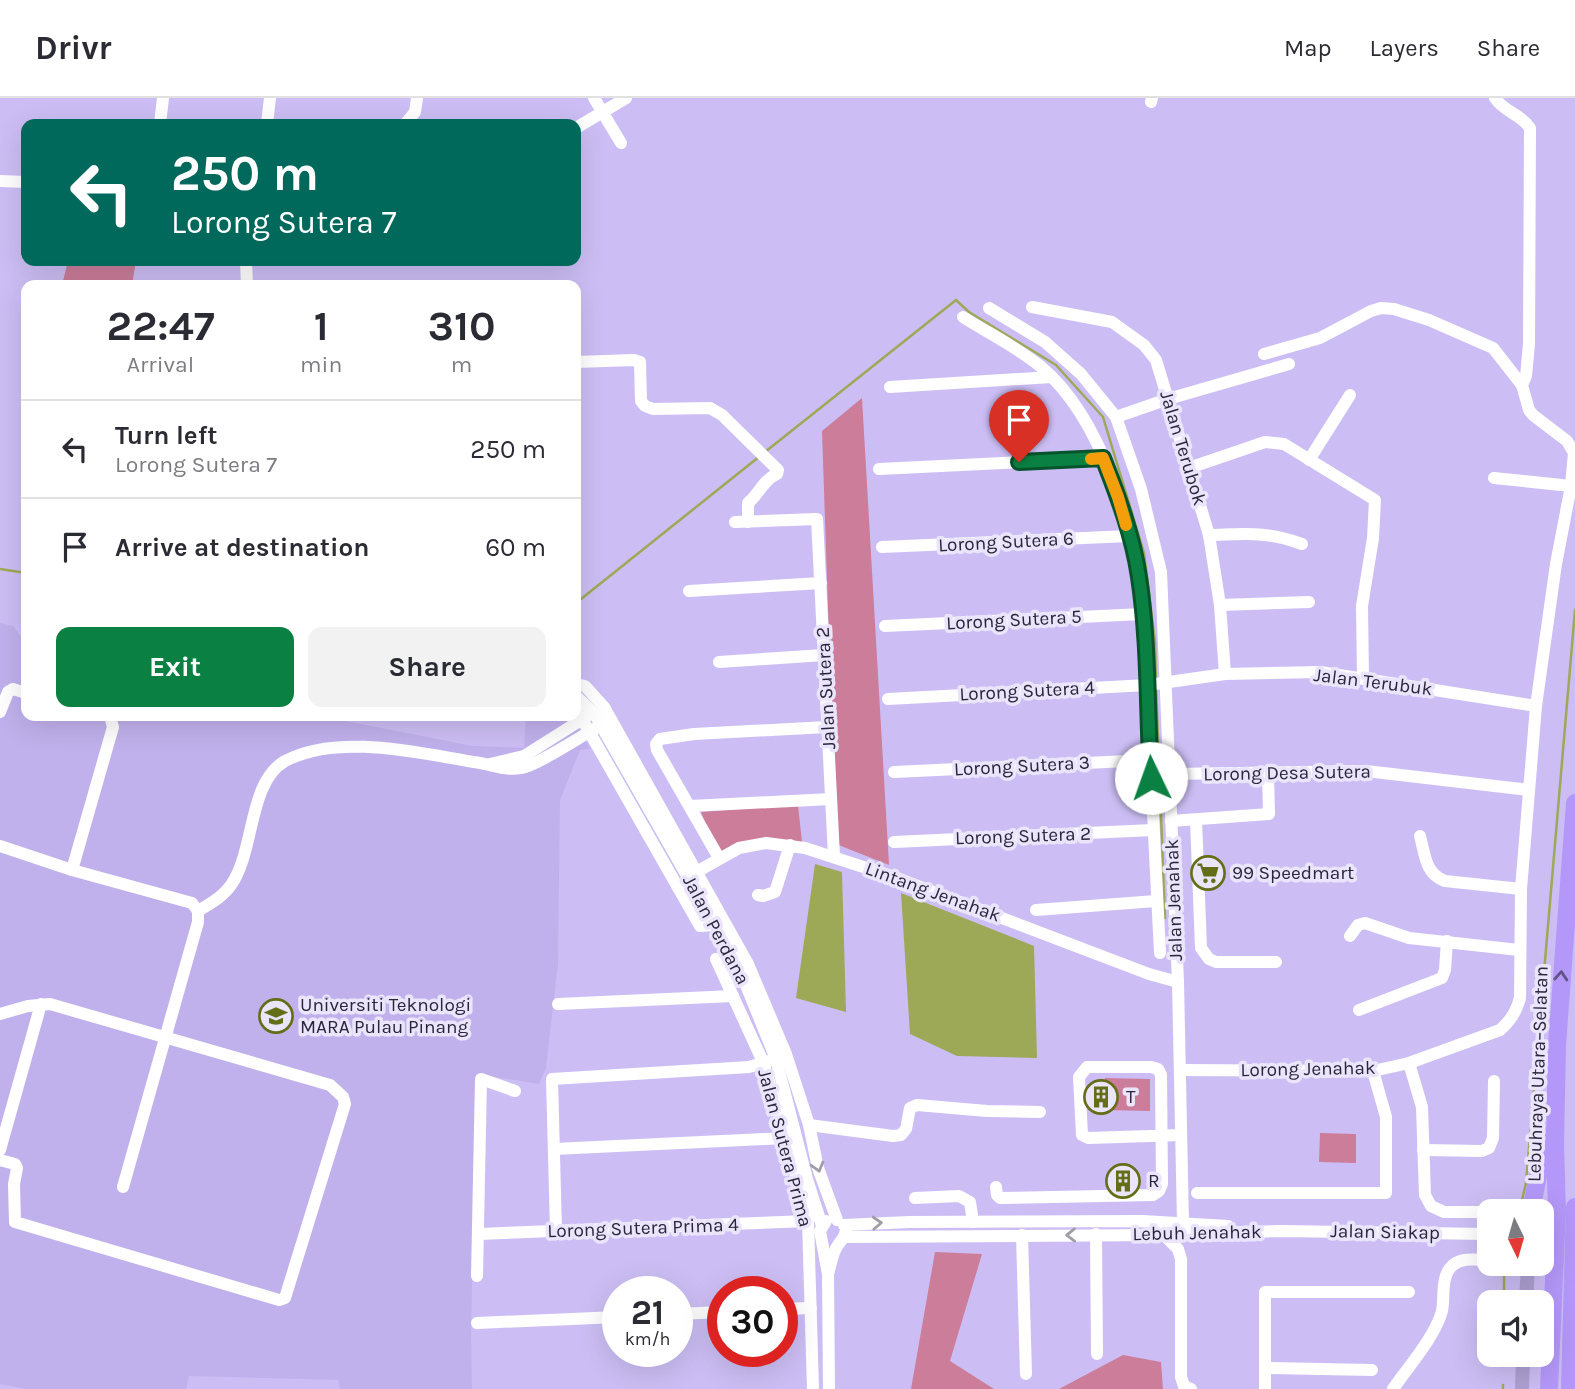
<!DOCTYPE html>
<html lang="en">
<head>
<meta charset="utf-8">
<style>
  :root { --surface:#fff; --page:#f2f2f3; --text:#2b2b33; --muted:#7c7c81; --line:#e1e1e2; --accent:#0b8043 }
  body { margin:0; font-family:Karla,sans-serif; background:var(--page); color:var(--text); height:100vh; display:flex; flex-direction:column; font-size:26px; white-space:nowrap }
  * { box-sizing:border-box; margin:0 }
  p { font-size:23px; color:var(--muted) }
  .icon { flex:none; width:38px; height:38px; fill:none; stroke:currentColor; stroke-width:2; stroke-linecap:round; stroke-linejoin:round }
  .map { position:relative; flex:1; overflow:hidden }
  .sheet { position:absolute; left:21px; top:182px; width:560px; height:441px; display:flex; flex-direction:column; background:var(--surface); border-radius:14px; box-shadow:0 7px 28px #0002 }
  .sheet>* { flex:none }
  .banner { position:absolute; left:21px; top:21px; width:560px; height:147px; border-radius:14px; box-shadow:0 7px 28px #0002; background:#00695c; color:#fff; overflow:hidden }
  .needle { width:46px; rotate:175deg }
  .fabs { position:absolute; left:1477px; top:1101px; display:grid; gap:14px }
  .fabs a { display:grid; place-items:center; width:77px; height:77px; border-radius:14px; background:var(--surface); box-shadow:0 7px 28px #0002; font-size:35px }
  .speed { position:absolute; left:602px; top:1178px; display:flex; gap:14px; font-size:35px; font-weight:700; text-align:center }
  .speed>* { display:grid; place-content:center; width:91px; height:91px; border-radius:50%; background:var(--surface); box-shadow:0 7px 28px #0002; line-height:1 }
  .speed small { font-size:18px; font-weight:400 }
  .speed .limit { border:10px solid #d22; background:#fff; color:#111 }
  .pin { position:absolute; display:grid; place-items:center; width:60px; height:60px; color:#fff; margin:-72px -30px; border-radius:50% 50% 50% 0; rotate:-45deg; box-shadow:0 0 7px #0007 }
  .pin .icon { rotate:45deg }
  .me { position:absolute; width:77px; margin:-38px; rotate:357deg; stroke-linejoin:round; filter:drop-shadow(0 0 5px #0008) }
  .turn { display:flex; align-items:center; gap:24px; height:147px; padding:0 35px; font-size:32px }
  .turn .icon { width:91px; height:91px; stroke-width:2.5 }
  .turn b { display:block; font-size:49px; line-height:60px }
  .eta { display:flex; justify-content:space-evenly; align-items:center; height:119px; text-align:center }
  .eta b { font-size:42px; font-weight:700; line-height:49px }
  .button { display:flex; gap:14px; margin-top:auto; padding:14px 35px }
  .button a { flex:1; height:80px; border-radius:14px; background:var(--accent); color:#fff; font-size:28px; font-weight:700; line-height:80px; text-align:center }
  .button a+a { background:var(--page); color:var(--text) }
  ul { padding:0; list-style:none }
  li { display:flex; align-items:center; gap:21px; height:98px; padding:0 35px; border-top:2px solid var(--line) }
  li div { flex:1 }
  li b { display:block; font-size:26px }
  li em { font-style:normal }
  header { display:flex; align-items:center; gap:42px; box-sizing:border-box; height:98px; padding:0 35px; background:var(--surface); border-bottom:2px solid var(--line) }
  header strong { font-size:33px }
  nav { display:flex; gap:38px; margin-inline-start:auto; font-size:24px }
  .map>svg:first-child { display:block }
  .built { fill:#c0b1ec }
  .green { fill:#cb7d9a }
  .water { fill:#9da956 }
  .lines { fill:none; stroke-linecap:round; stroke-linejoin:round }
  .stream { stroke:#9da956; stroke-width:2.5 }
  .minor { stroke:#fff; stroke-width:12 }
  .major { stroke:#afa0d2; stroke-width:14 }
  .highway { stroke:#b498f9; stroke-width:18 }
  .oneway { stroke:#625386 }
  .oneway2 { stroke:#a09da6 }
  .route-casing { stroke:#07532c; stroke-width:18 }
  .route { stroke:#0b8043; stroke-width:12 }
  .slow { stroke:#f59e0b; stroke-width:12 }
  .labels { text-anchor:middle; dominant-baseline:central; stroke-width:7; stroke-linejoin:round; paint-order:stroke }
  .street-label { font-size:19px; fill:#2b253a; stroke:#eae5fb }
  .poi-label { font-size:19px; fill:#2b253a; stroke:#eae5fb; text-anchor:start }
</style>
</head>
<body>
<header>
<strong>Drivr</strong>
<nav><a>Map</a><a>Layers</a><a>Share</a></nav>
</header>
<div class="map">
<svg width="1575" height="1291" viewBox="0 0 1575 1291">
  <rect width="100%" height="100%" fill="#ccbef4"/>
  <path class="built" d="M0 525 13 528 26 546V618H320L473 648 524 650 526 618H572L590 651 580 652 560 702 558 865 546 970 539 986 476 976 471 1240 472 1291H340L338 1282 189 1278 186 1291H27L0 1286Z"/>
  <g class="green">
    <path d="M68 163H136L132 187H62Z"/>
    <path d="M862 300 889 767 836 746 822 333Z"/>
    <path d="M798 707 802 744 766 745 719 760 701 714Z"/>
    <path d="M1105 980 1150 981V1013L1104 1012Z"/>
    <path d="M1320 1035 1356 1036V1065L1319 1064Z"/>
    <path d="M935 1154 982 1156 950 1263 994 1291H911Z"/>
    <path d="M1123 1257 1161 1264 1163 1291H1059Z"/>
  </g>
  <g class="water">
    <path d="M815 766 842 774 846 914 796 900Z"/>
    <path d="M901 795 1034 848 1037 960 957 958 910 936Z"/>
  </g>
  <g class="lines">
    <g class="stream">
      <path d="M765 354 956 202 969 214 1056 267 1103 319 1144 455 1155 544 1156 582"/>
      <path d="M0 471 26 475"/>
      <path d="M576 505 760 358"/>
      <path d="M1156 589 1165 820"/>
      <path d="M1518 1105 1522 1102 1526 1085 1575 512"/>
      <path d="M1504 1204V1177"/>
      <path d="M1503 1268V1256"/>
      <path d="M1503 1291V1287"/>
    </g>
    <g class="minor">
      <path d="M594 0 621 45"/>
      <path d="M1151 4 1152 0"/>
      <path d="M160 26 163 0"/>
      <path d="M267 26 270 0"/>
      <path d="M405 26 415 14 417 0"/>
      <path d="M576 30 626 0"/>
      <path d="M0 83 26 84"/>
      <path d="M246 163 247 187"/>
      <path d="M1032 209 1112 224 1144 247 1156 262 1209 437 1220 507 1225 576"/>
      <path d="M989 210 1045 244 1081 276 1116 319 1141 391 1161 474 1178 884 1183 1125"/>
      <path d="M963 219C988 235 1017 249 1040 268 1105 322 1134 435 1143 516L1160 855"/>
      <path d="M1264 256 1320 240 1371 213 1381 210 1394 211 1429 222 1493 250 1522 287"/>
      <path d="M576 264 634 262 640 264 641 303 645 308 653 311 710 310 722 317 778 372 777 376C763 382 759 396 748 405V424"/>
      <path d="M890 289 1052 279"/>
      <path d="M1116 319 1168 301 1289 266"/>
      <path d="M1309 362 1350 297"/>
      <path d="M1189 370 1265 344 1284 346 1375 402 1373 440 1362 508 1363 580"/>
      <path d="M879 371 1103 360"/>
      <path d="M1494 380 1571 388"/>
      <path d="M735 424 817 421 834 758"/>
      <path d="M1209 437C1247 436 1266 433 1302 446"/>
      <path d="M882 449 1129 438"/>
      <path d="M689 493 821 485"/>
      <path d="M1220 507 1309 504"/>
      <path d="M885 528 1143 516"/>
      <path d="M719 564 824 557"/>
      <path d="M576 586 585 588 604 609 748 866 786 956 809 1027 818 1070 837 1122"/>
      <path d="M576 598 594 615 737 865 776 961 807 1081 822 1128"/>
      <path d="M888 601 1148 587 1225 576 1320 574 1536 608"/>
      <path d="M0 614 8 594 13 591 26 595"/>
      <path d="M576 614 582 621 700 828 715 827"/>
      <path d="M490 666 524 658 589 617"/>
      <path d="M894 674 1150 662"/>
      <path d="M1169 676 1366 673 1529 692"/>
      <path d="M690 708 831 701"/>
      <path d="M1196 722 1201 850 1209 861 1216 864H1276"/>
      <path d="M1171 723 1269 716 1268 675"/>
      <path d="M1420 738C1425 756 1425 776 1445 783L1521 791"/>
      <path d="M894 744 1153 732"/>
      <path d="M0 748 72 772 192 805 198 813V824L123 1089"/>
      <path d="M719 760 657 652 656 646 660 641 694 636 827 629"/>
      <path d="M72 772 113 629 110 618"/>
      <path d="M691 777 739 750 766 745 805 750 897 780 1149 876 1178 884"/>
      <path d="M758 797 763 798 775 794 790 747"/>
      <path d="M1036 812 1156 803"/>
      <path d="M198 813C209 806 223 799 231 787 255 753 248 684 285 663 338 635 418 655 474 664 491 666 504 673 521 670 537 668 587 634 605 625"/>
      <path d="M1350 838 1358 827 1365 825 1409 840 1519 852"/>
      <path d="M716 861 763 964 786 1040 808 1123 813 1291"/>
      <path d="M558 906 733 898"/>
      <path d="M1359 912 1442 880 1445 872 1447 843"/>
      <path d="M0 916 28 908 50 906 330 987 343 999 345 1006 285 1200 279 1202 15 1124 14 1086 17 1070 15 1066 0 1062"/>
      <path d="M1409 965 1422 1009 1425 1097 1431 1108 1444 1114H1489"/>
      <path d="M1180 972 1373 973 1409 965 1500 932C1511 922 1516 914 1520 900L1521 791 1536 608 1556 466 1571 388 1574 355 1567 343 1533 317 1529 312 1522 287 1526 278 1529 246 1530 30C1520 15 1505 15 1495 0"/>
      <path d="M809 1027 893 1038 901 1037 906 1031 910 1010 917 1007 987 1013 1040 1014"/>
      <path d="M554 1051 786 1040"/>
      <path d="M0 1052 41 906"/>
      <path d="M1423 1052 1482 1053 1489 1050 1493 1040 1494 983"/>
      <path d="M996 1089 997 1097 1000 1100 1153 1097 1159 1093 1162 1086 1161 977 1158 971 1151 969H1087L1079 979 1082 1037 1088 1040 1181 1037"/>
      <path d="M1197 1095H1386V1019L1373 973"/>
      <path d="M915 1100 959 1098 970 1104 973 1124"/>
      <path d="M826 1123 820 1133 828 1176 829 1291"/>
      <path d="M844 1127 909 1124 1142 1123 1228 1128"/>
      <path d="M556 1133 552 981 749 969 769 963"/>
      <path d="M479 1136 808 1123"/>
      <path d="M1096 1136 1097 1256"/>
      <path d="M1022 1137 1026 1276"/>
      <path d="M1164 1137 1178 1151 1181 1161V1279L1184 1288 1191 1291"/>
      <path d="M845 1139 1164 1137 1280 1133 1489 1136"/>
      <path d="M828 1176C831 1167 832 1155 838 1147 842 1141 845 1140 846 1132"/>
      <path d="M477 1178 481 981 515 993"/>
      <path d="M782 1211 811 1210"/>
      <path d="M677 1216 723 1214"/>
      <path d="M477 1225 618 1219"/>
      <path d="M1265 1270 1372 1272"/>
      <path d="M1265 1291V1194H1409"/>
      <path d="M1393 1291C1408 1269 1435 1239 1442 1213 1445 1199 1440 1178 1453 1167 1463 1159 1477 1162 1489 1162"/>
    </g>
    <g class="major">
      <path d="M1526 1204 1528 1166"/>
      <path d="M1522 1291 1523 1256"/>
    </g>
    <g class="highway">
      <path d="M1531 1113 1546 1037"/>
      <path d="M1549 1291 1557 1115 1555 1045 1557 947 1575 705"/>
      <path d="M1570 1291 1575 1109"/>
    </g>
  </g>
  <defs><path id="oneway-chevron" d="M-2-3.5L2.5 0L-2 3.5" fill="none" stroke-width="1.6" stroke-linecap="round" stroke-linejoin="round" transform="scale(1.75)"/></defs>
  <use class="oneway" href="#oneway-chevron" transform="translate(1561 878) rotate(-86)"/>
  <g class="oneway2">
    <use href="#oneway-chevron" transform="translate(818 1069) rotate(74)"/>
    <use href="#oneway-chevron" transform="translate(877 1125) rotate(-3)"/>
    <use href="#oneway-chevron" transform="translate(1071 1137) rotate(179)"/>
  </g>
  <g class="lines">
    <g class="route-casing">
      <path id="route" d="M1019 364 1103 360C1118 398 1133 438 1139 479 1149 545 1147 613 1151 680"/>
    </g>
    <use href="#route" class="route"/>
    <path class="slow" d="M1091 361 1103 360 1118 399 1126 427"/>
  </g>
  <defs>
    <g id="supermarket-ring" transform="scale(1.75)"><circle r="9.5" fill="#eae5fb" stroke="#646e17" stroke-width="1.5"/><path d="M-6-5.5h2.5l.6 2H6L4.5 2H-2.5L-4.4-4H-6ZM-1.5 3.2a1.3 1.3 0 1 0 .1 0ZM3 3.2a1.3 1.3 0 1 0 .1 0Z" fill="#646e17"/></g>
    <g id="university-ring" transform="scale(1.75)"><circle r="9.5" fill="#eae5fb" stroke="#646e17" stroke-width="1.5"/><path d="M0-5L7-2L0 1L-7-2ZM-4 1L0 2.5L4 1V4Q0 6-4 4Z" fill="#646e17"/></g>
    <g id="building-ring" transform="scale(1.75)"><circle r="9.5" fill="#eae5fb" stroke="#646e17" stroke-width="1.5"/><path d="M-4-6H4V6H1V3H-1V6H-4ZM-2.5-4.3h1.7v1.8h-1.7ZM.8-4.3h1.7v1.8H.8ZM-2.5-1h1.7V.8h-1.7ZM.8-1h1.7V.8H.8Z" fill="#646e17"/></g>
  </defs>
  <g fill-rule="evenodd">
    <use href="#supermarket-ring" x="1208" y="775"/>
    <use href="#university-ring" x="276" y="918"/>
    <use href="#building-ring" x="1101" y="999"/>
    <use href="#building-ring" x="1123" y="1083"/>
  </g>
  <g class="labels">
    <g class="street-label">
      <text transform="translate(1183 350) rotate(73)">Jalan Terubok</text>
      <text transform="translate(1006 444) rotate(-3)">Lorong Sutera 6</text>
      <text transform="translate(1014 522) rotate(-3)">Lorong Sutera 5</text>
      <text transform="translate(1373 584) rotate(7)">Jalan Terubuk</text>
      <text transform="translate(826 590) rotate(-93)">Jalan Sutera 2</text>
      <text transform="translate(1027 593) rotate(-3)">Lorong Sutera 4</text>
      <text transform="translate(1022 668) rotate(-3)">Lorong Sutera 3</text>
      <text transform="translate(1287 675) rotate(-1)">Lorong Desa Sutera</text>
      <text transform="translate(1023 738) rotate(-2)">Lorong Sutera 2</text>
      <text transform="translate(933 794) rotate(20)">Lintang Jenahak</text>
      <text transform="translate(1174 802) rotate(-92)">Jalan Jenahak</text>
      <text transform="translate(716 832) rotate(62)">Jalan Perdana</text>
      <text transform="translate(1308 971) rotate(-1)">Lorong Jenahak</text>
      <text transform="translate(1538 976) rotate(-88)">Lebuhraya Utara–Selatan</text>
      <text transform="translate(785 1050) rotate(75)">Jalan Sutera Prima</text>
      <text transform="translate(643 1130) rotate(-2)">Lorong Sutera Prima 4</text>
      <text transform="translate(1385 1134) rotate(1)">Jalan Siakap</text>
      <text transform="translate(1197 1135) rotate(-1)">Lebuh Jenahak</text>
    </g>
    <g class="poi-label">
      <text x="1232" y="775">99 Speedmart</text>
      <text x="300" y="907">Universiti Teknologi<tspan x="300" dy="22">MARA Pulau Pinang</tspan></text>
      <text x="1126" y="999">T</text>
      <text x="1148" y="1083">R</text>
    </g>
  </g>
</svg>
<div class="fabs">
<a><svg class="needle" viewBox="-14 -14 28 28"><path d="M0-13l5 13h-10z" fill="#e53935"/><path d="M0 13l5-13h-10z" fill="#7c7c81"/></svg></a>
<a><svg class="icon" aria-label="sound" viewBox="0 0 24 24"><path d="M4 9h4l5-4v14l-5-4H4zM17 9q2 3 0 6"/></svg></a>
</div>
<div class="speed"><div>21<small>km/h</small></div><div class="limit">30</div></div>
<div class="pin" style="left:1019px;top:364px;background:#d93025"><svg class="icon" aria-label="arrive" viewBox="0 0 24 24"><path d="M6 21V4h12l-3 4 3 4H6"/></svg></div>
<svg class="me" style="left:1151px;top:680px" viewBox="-20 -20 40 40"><circle r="19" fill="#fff"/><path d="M0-13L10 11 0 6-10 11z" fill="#0b8043"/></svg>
<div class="banner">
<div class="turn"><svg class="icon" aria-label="left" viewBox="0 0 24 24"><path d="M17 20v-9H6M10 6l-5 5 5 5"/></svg><div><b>250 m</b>Lorong Sutera 7</div></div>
</div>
<section class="sheet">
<div class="eta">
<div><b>22:47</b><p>Arrival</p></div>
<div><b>1</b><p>min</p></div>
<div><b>310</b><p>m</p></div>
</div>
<ul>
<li><svg class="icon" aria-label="left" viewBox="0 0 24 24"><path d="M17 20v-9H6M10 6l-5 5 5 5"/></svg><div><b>Turn left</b><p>Lorong Sutera 7</p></div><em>250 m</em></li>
<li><svg class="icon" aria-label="arrive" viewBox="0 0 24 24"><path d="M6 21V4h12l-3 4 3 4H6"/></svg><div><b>Arrive at destination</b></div><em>60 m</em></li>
</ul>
<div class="button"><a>Exit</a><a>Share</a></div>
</section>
</div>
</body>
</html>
